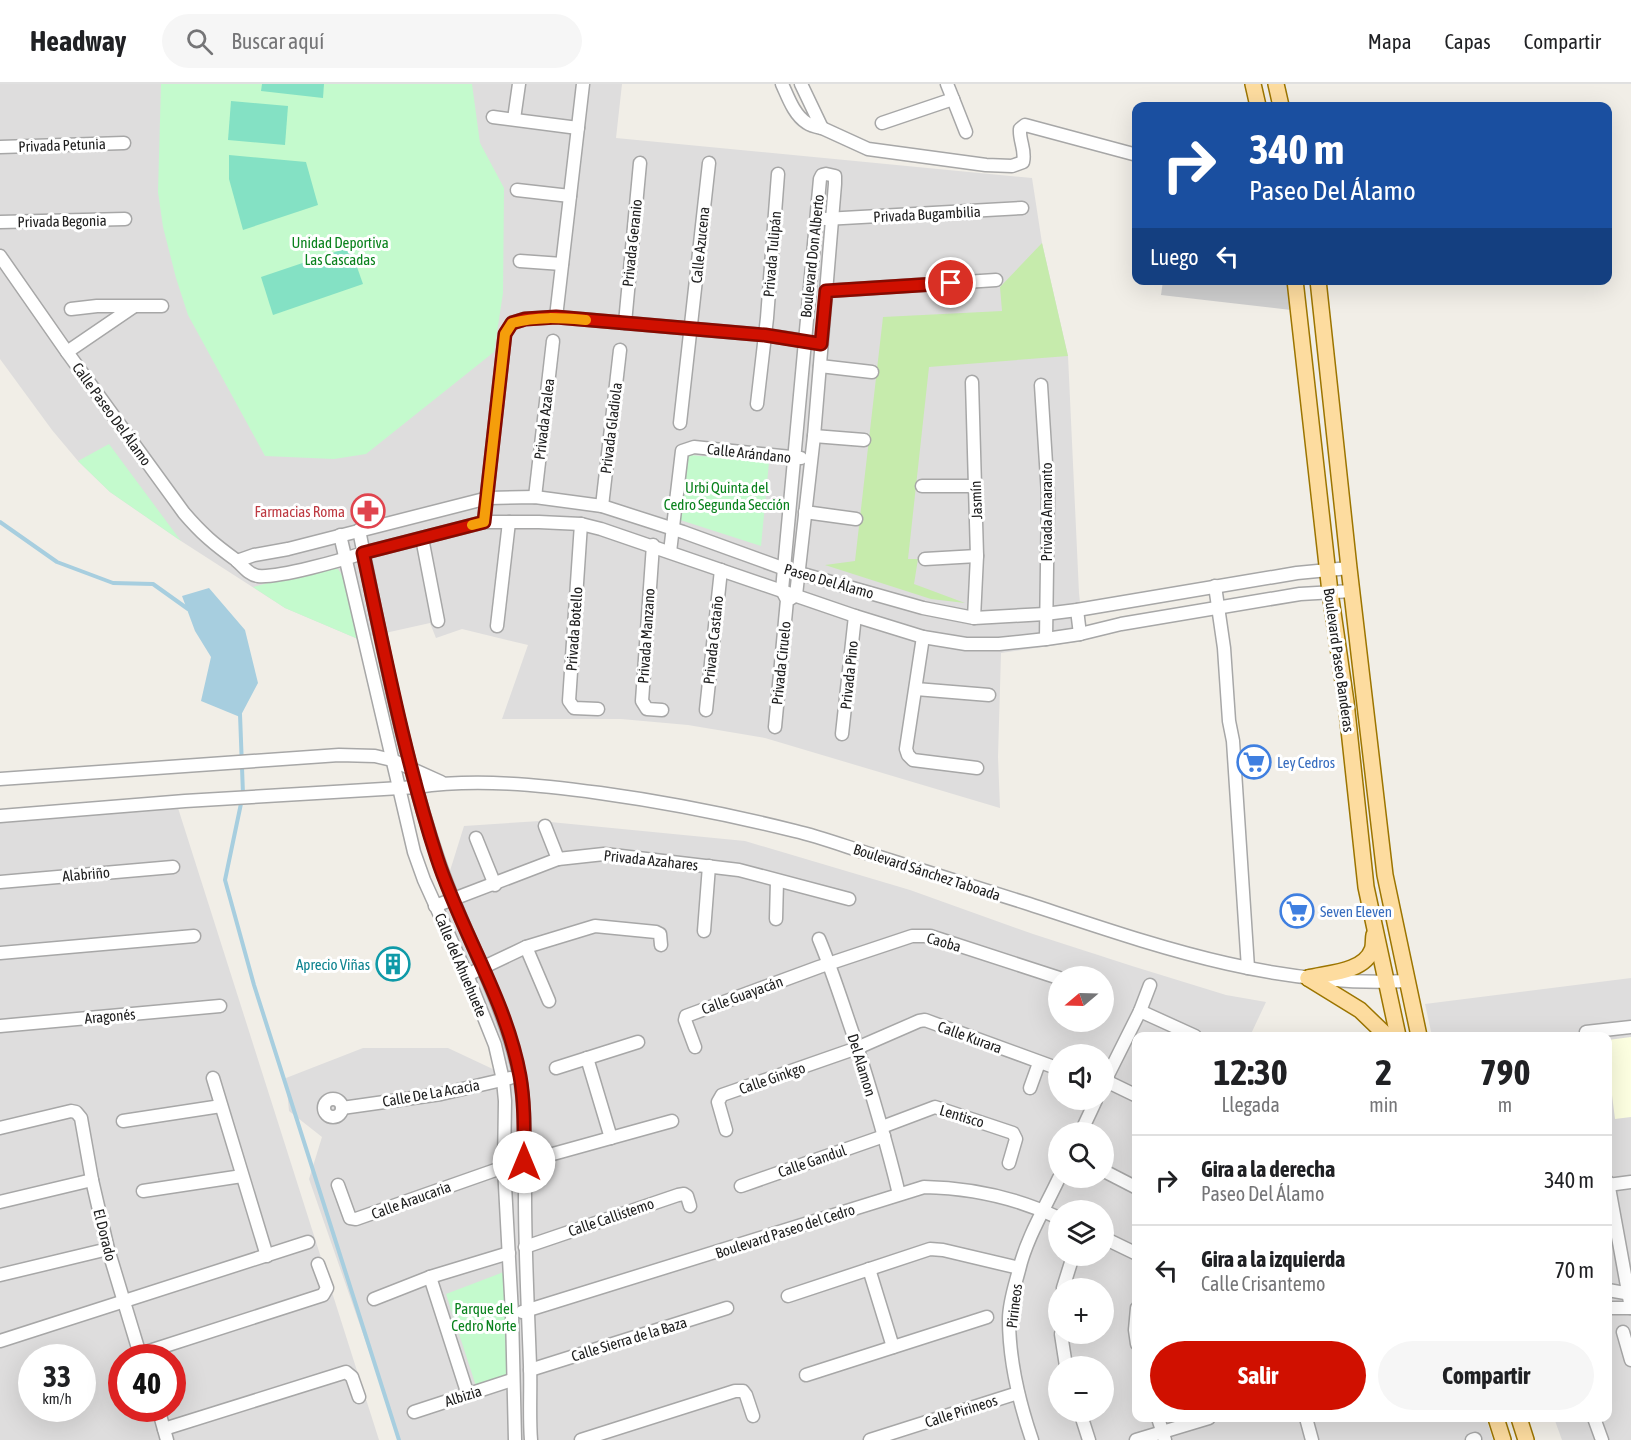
<!DOCTYPE html>
<html lang="es">
<head>
<meta charset="utf-8">
<style>
  :root { --surface:#fff; --page:#f6f6f6; --text:#202124; --muted:#757577; --line:#e0e0e0; --accent:#d01000 }
  body { margin:0; font-family:"Asap Condensed",sans-serif; background:var(--page); color:var(--text); height:100vh; display:flex; flex-direction:column; font-size:22px; white-space:nowrap }
  * { box-sizing:border-box; margin:0 }
  p { font-size:20px; color:var(--muted) }
  .icon { flex:none; width:33px; height:33px; fill:none; stroke:currentColor; stroke-width:2; stroke-linecap:round; stroke-linejoin:round }
  .map { position:relative; flex:1; overflow:hidden }
  .sheet { position:absolute; left:1132px; top:948px; width:480px; height:390px; display:flex; flex-direction:column; background:var(--surface); border-radius:12px; box-shadow:0 6px 24px #0002 }
  .sheet>* { flex:none }
  .top-card { position:absolute; left:1132px; top:18px; width:480px; height:183px; border-radius:12px; box-shadow:0 6px 24px #0002; background:#1a4fa0; color:#fff; overflow:hidden }
  .needle { width:39px; rotate:251deg }
  .buttons { position:absolute; left:1048px; top:882px; display:grid; gap:12px }
  .buttons a { display:grid; place-items:center; width:66px; height:66px; border-radius:50%; background:var(--surface); box-shadow:0 6px 24px #0002; font-size:30px }
  .speed { position:absolute; left:18px; top:1260px; display:flex; gap:12px; font-size:30px; font-weight:700; text-align:center }
  .speed>* { display:grid; place-content:center; width:78px; height:78px; border-radius:50%; background:var(--surface); box-shadow:0 6px 24px #0002; line-height:1 }
  .speed small { font-size:15px; font-weight:400 }
  .speed .limit { border:9px solid #d22; background:#fff; color:#111 }
  .pin { position:absolute; display:grid; place-items:center; width:51px; height:51px; color:#fff; margin:-26px; border:3px solid #fff; border-radius:50%; box-shadow:0 2px 6px #0007 }
  .me { position:absolute; width:66px; margin:-33px; rotate:0deg; stroke-linejoin:round; filter:drop-shadow(0 0 4px #0008) }
  .turn { display:flex; align-items:center; gap:21px; height:126px; padding:0 18px; font-size:27px }
  .turn .icon { width:78px; height:78px; stroke-width:2.5 }
  .turn b { display:block; font-size:42px; line-height:51px }
  .then { display:flex; align-items:center; height:57px; padding:0 18px; background:#0003; gap:12px; font-size:22px }
  .eta { display:flex; justify-content:space-evenly; align-items:center; height:102px; text-align:center }
  .eta b { font-size:36px; font-weight:700; line-height:42px }
  .primary-button { display:flex; gap:12px; margin-top:auto; padding:12px 18px }
  .primary-button a { flex:1; height:69px; border-radius:36px; background:var(--accent); color:#fff; font-size:24px; font-weight:700; line-height:69px; text-align:center }
  .primary-button a+a { background:var(--page); color:var(--text) }
  ul { padding:0; list-style:none }
  li { display:flex; align-items:center; gap:18px; height:90px; padding:0 18px; border-top:2px solid var(--line) }
  li div { flex:1 }
  li b { display:block; font-size:22px }
  li em { font-style:normal }
  header { display:flex; align-items:center; gap:36px; box-sizing:border-box; height:84px; padding:0 30px; background:var(--surface); border-bottom:2px solid var(--line) }
  header strong { font-size:28px }
  nav { display:flex; gap:33px; margin-inline-start:auto; font-size:21px }
  .search { width:420px; height:54px; background:var(--page); display:flex; align-items:center; gap:15px; box-sizing:border-box; padding:0 21px; border-radius:33px; color:var(--muted); font-size:22px }
  .map>svg:first-child { display:block }
  .residential { fill:#dedddd; fill-rule:evenodd }
  .education { fill:#fdffe1 }
  .religious { fill:#cecece }
  .grass { fill:#c6ebac }
  .park { fill:#c4facd }
  .pitch { fill:#84e1c4 }
  .water { fill:#a7cedf }
  .lines { fill:none; stroke-linecap:round; stroke-linejoin:round }
  .stream { stroke:#a7cedf; stroke-width:4 }
  .minor-casing { stroke:#a7a7a7; stroke-width:15 }
  .major-casing { stroke:#9c7500; stroke-width:18 }
  .minor { stroke:#fff; stroke-width:12 }
  .major { stroke:#fddc9f; stroke-width:15 }
  .route-casing { stroke:#870a00; stroke-width:15 }
  .route { stroke:#d01000; stroke-width:10 }
  .slow { stroke:#f59e0b; stroke-width:10 }
  .labels { text-anchor:middle; dominant-baseline:central; stroke-width:6; stroke-linejoin:round; paint-order:stroke }
  .street-label { font-size:15px; fill:#202020; stroke:#fff }
  .park-label { font-size:15px; fill:#0a821d; stroke:#fff }
  .health-label { font-size:15px; fill:#be3a42; stroke:#fff; text-anchor:end }
  .shop-label { font-size:15px; fill:#366cbe; stroke:#fff; text-anchor:start }
  .culture-label { font-size:15px; fill:#0d838f; stroke:#fff; text-anchor:end }
</style>
</head>
<body>
<header>
<strong>Headway</strong>
<div class="search"><svg class="icon" aria-label="search" viewBox="0 0 24 24"><circle cx="10" cy="10" r="6"/><path d="M15 15l6 6"/></svg>Buscar aquí</div>
<nav><a>Mapa</a><a>Capas</a><a>Compartir</a></nav>
</header>
<div class="map">
<svg width="1631" height="1356" viewBox="0 0 1631 1356">
  <rect width="100%" height="100%" fill="#f1eee7"/>
  <g class="residential">
    <path d="M0 0H622L616 54 1032 94 1042 159 1068 272 1079 509 1084 557 1001 569 998 673 1000 724 765 654 688 641 621 635H502L528 561 462 545 436 554 430 539 358 555 285 524 181 457 110 408 78 377 52 346 0 275Z"/>
    <path d="M178 724 379 1356H0V739ZM32 1274H82V1324H32ZM122 1274H172V1324H122Z"/>
    <path d="M540 737 745 757 910 806 1033 850 1132 882 1226 911 1266 918 1250 952H1137V1334H1486L1493 1356H400L309 1095 322 1053 289 1027 286 994 363 964H448L497 987 484 947 434 838 464 742ZM1059 892H1104V938H1059ZM1059 970H1104V1016H1059ZM1059 1048H1104V1094H1059ZM1059 1126H1104V1172H1059ZM1059 1204H1104V1250H1059ZM1059 1282H1104V1328H1059Z"/>
    <path d="M1631 894V1356H1562L1554 1334H1608V952H1432L1425 920Z"/>
  </g>
  <path class="education" d="M1631 953V1033L1615 1035 1608 979V956Z"/>
  <path class="religious" d="M1163 197H1288L1291 226 1161 211Z"/>
  <path class="grass" d="M1042 159 1068 272 929 283 908 475H918L914 500 965 519 931 515 825 481 855 477 883 233 1002 227 1000 203Z"/>
  <g class="park">
    <path d="M161 0H472L480 59 504 104 503 209 494 268 366 370 334 375 265 372 188 231 176 194 163 143 158 108Z"/>
    <path d="M109 360 181 457 110 408 78 377Z"/>
    <path d="M678 370 769 378 761 462 671 433Z"/>
    <path d="M331 482 338 485 346 497 358 555 285 524 253 503Z"/>
    <path d="M509 1186 512 1291 476 1302 446 1210Z"/>
  </g>
  <g class="pitch">
    <path d="M262 0H324L323 14 261 7Z"/>
    <path d="M231 17 288 22 285 61 228 56Z"/>
    <path d="M229 71 306 78 318 121 243 146 229 95Z"/>
    <path d="M350 163 363 200 273 231 261 193Z"/>
  </g>
  <path class="water" d="M209 504 245 546 258 599 240 633 201 617 211 573 195 547 182 512Z"/>
  <g class="lines">
    <g class="stream">
      <path d="M0 438 57 478 113 499 153 500 188 525"/>
      <path d="M240 630 243 710 225 796 254 901 399 1356"/>
    </g>
    <g class="minor-casing">
      <g id="minor">
        <path d="M782 0C788 13 794 31 807 39 811 42 817 43 822 44L801 0"/>
        <path d="M953 15 966 48"/>
        <path d="M493 33 578 44"/>
        <path d="M514 35 519 0"/>
        <path d="M882 39 953 15 947 0"/>
        <path d="M822 44 868 65 986 81 1012 82 1023 78C1026 66 1019 57 1020 45L1025 41 1137 71"/>
        <path d="M0 63 124 59"/>
        <path d="M517 106 570 112"/>
        <path d="M825 135 1022 124"/>
        <path d="M0 138 125 135"/>
        <path d="M0 172 67 268 184 429C202 450 214 460 236 476 243 482 249 491 258 492 279 494 342 476 363 469L484 438H539L581 440 601 445 855 532 923 553 966 560H999L1046 555 1080 550 1121 540 1300 510 1352 507"/>
        <path d="M520 177 562 180"/>
        <path d="M826 207 996 196"/>
        <path d="M71 225 97 222H162"/>
        <path d="M556 233 583 0"/>
        <path d="M625 239 640 79"/>
        <path d="M67 268 133 223"/>
        <path d="M820 282 872 288"/>
        <path d="M972 298 977 472 974 534"/>
        <path d="M1041 301 1048 411 1046 555"/>
        <path d="M757 320 767 234 778 90"/>
        <path d="M680 339 709 79"/>
        <path d="M814 352 864 356"/>
        <path d="M922 402H975"/>
        <path d="M535 413 553 257"/>
        <path d="M602 422 620 266"/>
        <path d="M805 428 856 435"/>
        <path d="M484 438 505 250 512 239 525 235 556 233 765 251 811 258"/>
        <path d="M581 440 569 617 574 624 598 625"/>
        <path d="M359 446C381 556 402 668 438 775 462 848 503 914 519 990 527 1029 524 1072 525 1112 525 1168 528 1225 530 1281 531 1306 529 1331 531 1356"/>
        <path d="M340 451 414 768 424 796 467 891 495 961 503 996 505 1017 504 1083 512 1230 515 1356"/>
        <path d="M422 454 438 537"/>
        <path d="M653 461 642 617 647 625 662 626"/>
        <path d="M670 468 682 367 694 363 801 374"/>
        <path d="M925 475 977 472"/>
        <path d="M237 477 254 471 288 465 488 414 535 413 602 422 683 448 785 485 923 524 974 534 1045 530 1077 526 1297 489 1349 484"/>
        <path d="M1215 502 1224 564 1229 637 1233 657 1248 884"/>
        <path d="M1077 526 1080 550"/>
        <path d="M497 542 509 438"/>
        <path d="M923 553 906 665 908 671 913 676 977 684"/>
        <path d="M916 605 989 611"/>
        <path d="M706 626 721 486"/>
        <path d="M775 643 787 516 782 506 820 95 822 91 826 90 835 92V100L814 352 796 511 790 515"/>
        <path d="M842 650 855 532"/>
        <path d="M0 695 339 671 375 672 392 676 441 698"/>
        <path d="M0 732 185 717 417 703C476 694 541 701 600 709 665 718 731 731 795 747 821 753 847 763 873 771 925 787 977 804 1029 820 1154 861 1272 904 1407 897"/>
        <path d="M545 742 558 775"/>
        <path d="M476 754 495 801"/>
        <path d="M0 798 173 783"/>
        <path d="M435 822 558 775 604 770 739 786 849 815"/>
        <path d="M776 835 777 797"/>
        <path d="M704 847 709 782"/>
        <path d="M819 855C832 886 842 918 853 950 870 1003 886 1056 899 1110"/>
        <path d="M526 863 549 917"/>
        <path d="M0 869 194 852"/>
        <path d="M467 891 526 863 595 842 656 848 660 850 661 861"/>
        <path d="M1140 927 1195 952"/>
        <path d="M0 942 220 922"/>
        <path d="M1587 952 1586 948 1631 943"/>
        <path d="M695 963 685 936 686 932 819 883 912 852H930L1059 894"/>
        <path d="M587 974 611 1054"/>
        <path d="M556 984 638 958"/>
        <path d="M213 994 267 1172"/>
        <path d="M1104 996 1137 1012"/>
        <path d="M1104 999 1140 927 1150 901"/>
        <path d="M1030 1004 1039 979"/>
        <circle cx="333" cy="1024" r="9"/>
        <path d="M342 1024 441 1010 510 994"/>
        <path d="M123 1037 221 1022"/>
        <path d="M882 1043 935 1023 1013 1049 1016 1055 1009 1079"/>
        <path d="M0 1044 71 1027 76 1028 81 1034 92 1096 108 1165 141 1274"/>
        <path d="M726 1046 718 1018 722 1011 857 964 919 937 925 936 1051 982"/>
        <path d="M1081 1048 1096 1016"/>
        <path d="M524 1078 672 1037"/>
        <path d="M1104 1087 1137 1104"/>
        <path d="M1608 1098 1631 1224"/>
        <path d="M338 1101 350 1134 356 1135 504 1083"/>
        <path d="M1608 1101 1631 1098"/>
        <path d="M741 1102 884 1052"/>
        <path d="M143 1107 242 1092"/>
        <path d="M0 1118 92 1096"/>
        <path d="M1104 1154 1137 1170"/>
        <path d="M525 1163 678 1111 684 1110 687 1112 690 1122"/>
        <path d="M869 1185 893 1263"/>
        <path d="M0 1191 108 1165"/>
        <path d="M430 1193 468 1311"/>
        <path d="M1063 1204 1073 1172"/>
        <path d="M1608 1206 1631 1210"/>
        <path d="M788 1212 930 1165 943 1166 1019 1184"/>
        <path d="M374 1215 430 1193 509 1169"/>
        <path d="M1137 1224 1135 1246 1137 1260"/>
        <path d="M1608 1224H1631"/>
        <path d="M522 1228 924 1103C972 1104 1015 1113 1059 1134"/>
        <path d="M1623 1248 1631 1276"/>
        <path d="M1061 1250 1066 1282"/>
        <path d="M0 1257 308 1158"/>
        <path d="M140 1270 323 1211 327 1204 318 1180"/>
        <path d="M530 1286 727 1224"/>
        <path d="M806 1291 987 1233"/>
        <path d="M158 1324 167 1356"/>
        <path d="M414 1328 512 1296"/>
        <path d="M1080 1328 1089 1356"/>
        <path d="M1158 1334 1165 1356"/>
        <path d="M1306 1334 1312 1356"/>
        <path d="M1594 1334 1602 1356"/>
        <path d="M164 1345 346 1288 352 1293 359 1313"/>
        <path d="M581 1356 735 1307H743L746 1311 753 1332"/>
        <path d="M870 1356 1018 1309"/>
        <path d="M1032 1356C1019 1318 1009 1276 1009 1235 1009 1219 1015 1201 1019 1186 1026 1155 1046 1122 1059 1094"/>
        <path d="M1136 1356 1209 1334"/>
        <path d="M1472 1356 1475 1355"/>
      </g>
    </g>
    <g class="major-casing">
      <g id="major">
        <path d="M1253 0 1258 22"/>
        <path d="M1276 0 1281 22"/>
        <path d="M1295 196 1330 508 1346 618 1366 803 1398 952"/>
        <path d="M1318 196 1349 484 1385 791 1419 952"/>
        <path d="M1308 894 1360 926 1387 952"/>
        <path d="M1308 894C1328 889 1364 888 1372 866 1374 862 1373 855 1374 851"/>
        <path d="M1496 1334 1503 1356"/>
        <path d="M1519 1334 1526 1356"/>
      </g>
    </g>
    <use href="#minor" class="minor"/>
    <use href="#major" class="major"/>
  </g>
  <g class="lines">
    <g class="route-casing">
      <path id="route" d="M524 1078C524 1050 525 1020 520 992 506 915 461 848 437 774 405 675 385 571 363 469L484 438 505 250 512 239 525 235 556 233 765 251 821 260 826 207 951 199"/>
    </g>
    <use href="#route" class="route"/>
    <path class="slow" d="M472 441 484 438 505 250 512 239C537 232 561 234 586 236"/>
  </g>
  <defs>
    <g id="pharmacy-ring" transform="scale(1.725)"><circle r="9.5" fill="#fff" stroke="#e0444e" stroke-width="1.5"/><path d="M-2-6h4v4h4v4h-4v4h-4v-4h-4v-4h4Z" fill="#e0444e"/></g>
    <g id="supermarket-ring" transform="scale(1.725)"><circle r="9.5" fill="#fff" stroke="#3f7fe0" stroke-width="1.5"/><path d="M-6-5.5h2.5l.6 2H6L4.5 2H-2.5L-4.4-4H-6ZM-1.5 3.2a1.3 1.3 0 1 0 .1 0ZM3 3.2a1.3 1.3 0 1 0 .1 0Z" fill="#3f7fe0"/></g>
    <g id="building-ring" transform="scale(1.725)"><circle r="9.5" fill="#fff" stroke="#0f9aa8" stroke-width="1.5"/><path d="M-4-6H4V6H1V3H-1V6H-4ZM-2.5-4.3h1.7v1.8h-1.7ZM.8-4.3h1.7v1.8H.8ZM-2.5-1h1.7V.8h-1.7ZM.8-1h1.7V.8H.8Z" fill="#0f9aa8"/></g>
  </defs>
  <g fill-rule="evenodd">
    <use href="#pharmacy-ring" x="368" y="427"/>
    <use href="#supermarket-ring" x="1254" y="678"/>
    <use href="#supermarket-ring" x="1297" y="827"/>
    <use href="#building-ring" x="393" y="880"/>
  </g>
  <g class="labels">
    <g class="street-label">
      <text transform="translate(62 61) rotate(-2)">Privada Petunia</text>
      <text transform="translate(927 130) rotate(-3)">Privada Bugambilia</text>
      <text transform="translate(62 137) rotate(-1)">Privada Begonia</text>
      <text transform="translate(632 159) rotate(-84)">Privada Geranio</text>
      <text transform="translate(700 161) rotate(-84)">Calle Azucena</text>
      <text transform="translate(772 170) rotate(-85)">Privada Tulipán</text>
      <text transform="translate(812 172) rotate(-84)">Boulevard Don Alberto</text>
      <text transform="translate(112 330) rotate(54)">Calle Paseo Del Álamo</text>
      <text transform="translate(544 335) rotate(-83)">Privada Azalea</text>
      <text transform="translate(611 344) rotate(-83)">Privada Gladiola</text>
      <text transform="translate(749 369) rotate(6)">Calle Arándano</text>
      <text transform="translate(976 416) rotate(-92)">Jasmín</text>
      <text transform="translate(1046 428) rotate(-90)">Privada Amaranto</text>
      <text transform="translate(829 497) rotate(16)">Paseo Del Álamo</text>
      <text transform="translate(574 545) rotate(-86)">Privada Botello</text>
      <text transform="translate(646 552) rotate(-86)">Privada Manzano</text>
      <text transform="translate(713 556) rotate(-84)">Privada Castaño</text>
      <text transform="translate(1339 576) rotate(82)">Boulevard Paseo Banderas</text>
      <text transform="translate(781 579) rotate(-84)">Privada Ciruelo</text>
      <text transform="translate(849 591) rotate(-84)">Privada Pino</text>
      <text transform="translate(651 776) rotate(6)">Privada Azahares</text>
      <text transform="translate(927 788) rotate(18)">Boulevard Sánchez Taboada</text>
      <text transform="translate(86 790) rotate(-5)">Alabriño</text>
      <text transform="translate(944 858) rotate(16)">Caoba</text>
      <text transform="translate(461 881) rotate(67)">Calle del Ahuehuete</text>
      <text transform="translate(742 911) rotate(-20)">Calle Guayacán</text>
      <text transform="translate(110 932) rotate(-5)">Aragonés</text>
      <text transform="translate(970 953) rotate(20)">Calle Kurara</text>
      <text transform="translate(862 981) rotate(73)">Del Alamon</text>
      <text transform="translate(772 994) rotate(-19)">Calle Ginkgo</text>
      <text transform="translate(431 1009) rotate(-10)">Calle De La Acacia</text>
      <text transform="translate(962 1032) rotate(17)">Lentisco</text>
      <text transform="translate(812 1077) rotate(-19)">Calle Gandul</text>
      <text transform="translate(411 1116) rotate(-20)">Calle Araucaria</text>
      <text transform="translate(611 1133) rotate(-19)">Calle Callistemo</text>
      <text transform="translate(785 1147) rotate(-18)">Boulevard Paseo del Cedro</text>
      <text transform="translate(105 1151) rotate(76)">El Dorado</text>
      <text transform="translate(1014 1222) rotate(-83)">Pirineos</text>
      <text transform="translate(629 1255) rotate(-17)">Calle Sierra de la Baza</text>
      <text transform="translate(463 1312) rotate(-18)">Albizia</text>
      <text transform="translate(961 1327) rotate(-18)">Calle Pirineos</text>
    </g>
    <g class="park-label">
      <text x="340" y="158">Unidad Deportiva<tspan x="340" dy="17">Las Cascadas</tspan></text>
      <text x="727" y="403">Urbi Quinta del<tspan x="727" dy="17">Cedro Segunda Sección</tspan></text>
      <text x="484" y="1224">Parque del<tspan x="484" dy="17">Cedro Norte</tspan></text>
    </g>
    <g class="health-label">
      <text x="345" y="427">Farmacias Roma</text>
    </g>
    <g class="shop-label">
      <text x="1277" y="678">Ley Cedros</text>
      <text x="1320" y="827">Seven Eleven</text>
    </g>
    <g class="culture-label">
      <text x="370" y="880">Aprecio Viñas</text>
    </g>
  </g>
</svg>
<div class="buttons">
<a><svg class="needle" viewBox="-14 -14 28 28"><path d="M0-13l5 13h-10z" fill="#e53935"/><path d="M0 13l5-13h-10z" fill="#757577"/></svg></a>
<a><svg class="icon" aria-label="sound" viewBox="0 0 24 24"><path d="M4 9h4l5-4v14l-5-4H4zM17 9q2 3 0 6"/></svg></a>
<a><svg class="icon" aria-label="search" viewBox="0 0 24 24"><circle cx="10" cy="10" r="6"/><path d="M15 15l6 6"/></svg></a>
<a><svg class="icon" aria-label="layers" viewBox="0 0 24 24"><path d="M12 4l9 5-9 5-9-5zM3 14l9 5 9-5"/></svg></a>
<a>+</a>
<a>−</a>
</div>
<div class="speed"><div>33<small>km/h</small></div><div class="limit">40</div></div>
<div class="pin" style="left:951px;top:199px;background:#d93025"><svg class="icon" aria-label="arrive" viewBox="0 0 24 24"><path d="M6 21V4h12l-3 4 3 4H6"/></svg></div>
<svg class="me" style="left:524px;top:1078px" viewBox="-20 -20 40 40"><circle r="19" fill="#fff"/><path d="M0-13L10 11 0 6-10 11z" fill="#d01000"/></svg>
<div class="top-card">
<div class="turn"><svg class="icon" aria-label="right" viewBox="0 0 24 24"><path d="M7 20v-9h11M14 6l5 5-5 5"/></svg><div><b>340 m</b>Paseo Del Álamo</div></div>
<div class="then">Luego<svg class="icon" aria-label="left" viewBox="0 0 24 24"><path d="M17 20v-9H6M10 6l-5 5 5 5"/></svg></div>
</div>
<section class="sheet">
<div class="eta">
<div><b>12:30</b><p>Llegada</p></div>
<div><b>2</b><p>min</p></div>
<div><b>790</b><p>m</p></div>
</div>
<ul>
<li><svg class="icon" aria-label="right" viewBox="0 0 24 24"><path d="M7 20v-9h11M14 6l5 5-5 5"/></svg><div><b>Gira a la derecha</b><p>Paseo Del Álamo</p></div><em>340 m</em></li>
<li><svg class="icon" aria-label="left" viewBox="0 0 24 24"><path d="M17 20v-9H6M10 6l-5 5 5 5"/></svg><div><b>Gira a la izquierda</b><p>Calle Crisantemo</p></div><em>70 m</em></li>
</ul>
<div class="primary-button"><a>Salir</a><a>Compartir</a></div>
</section>
</div>
</body>
</html>
